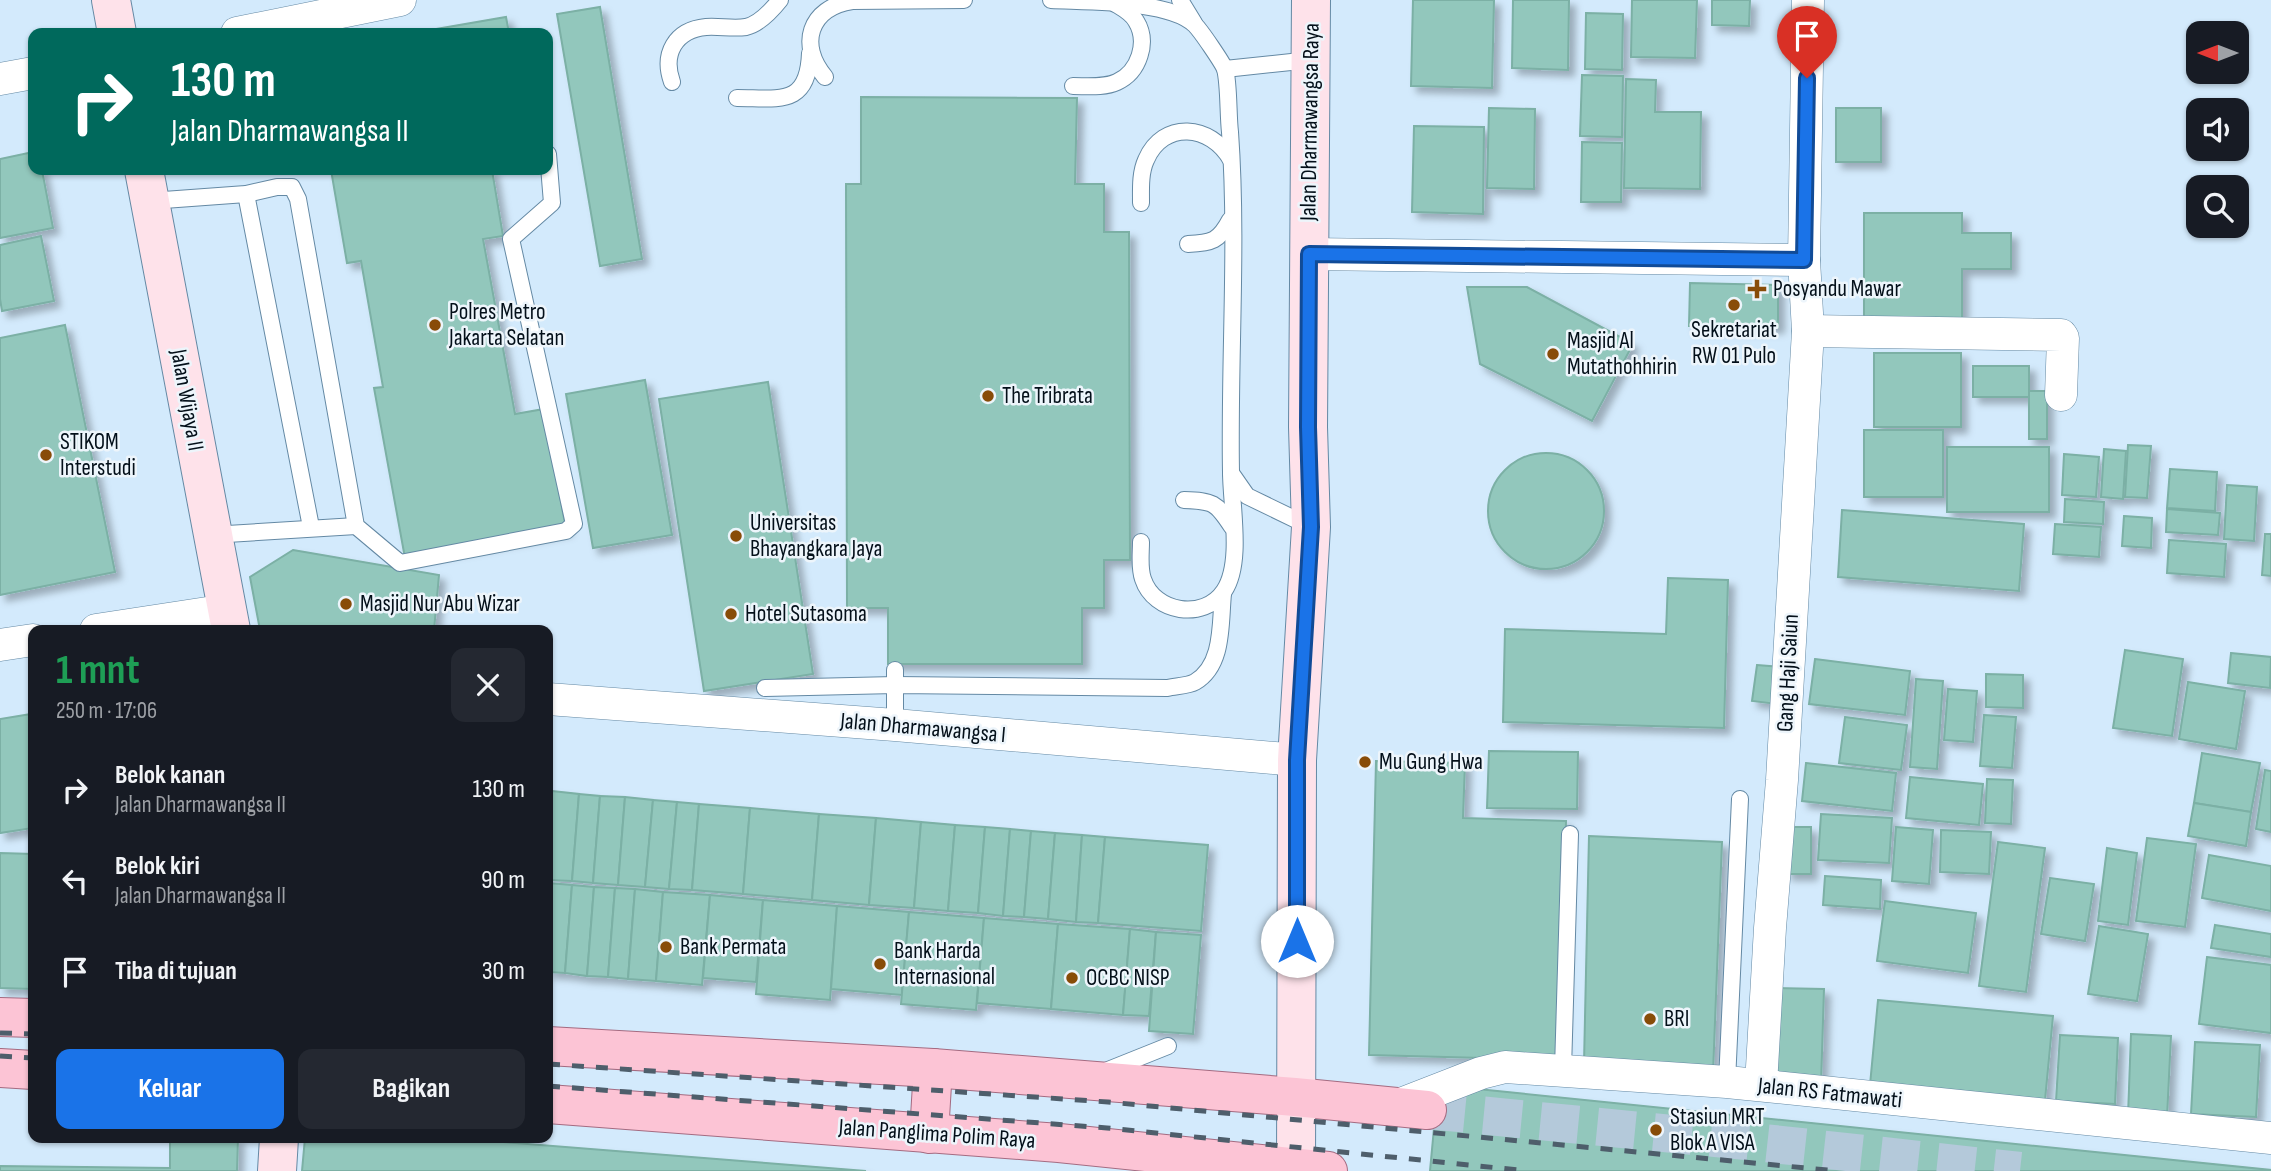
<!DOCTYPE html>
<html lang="id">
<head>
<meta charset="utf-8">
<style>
  :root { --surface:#171b24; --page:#242831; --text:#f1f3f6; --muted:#9ea1a6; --accent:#1a73e8 }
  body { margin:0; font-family:"Sofia Sans Condensed",sans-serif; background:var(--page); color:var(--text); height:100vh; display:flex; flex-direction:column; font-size:26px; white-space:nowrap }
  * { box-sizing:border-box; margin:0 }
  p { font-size:23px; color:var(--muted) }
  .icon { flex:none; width:38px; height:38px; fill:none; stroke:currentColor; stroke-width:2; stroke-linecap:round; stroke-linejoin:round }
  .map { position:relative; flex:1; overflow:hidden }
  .details { position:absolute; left:28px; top:625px; width:525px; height:518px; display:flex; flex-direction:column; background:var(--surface); border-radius:14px; box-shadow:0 2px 5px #0004 }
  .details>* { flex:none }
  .banner { position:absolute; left:28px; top:28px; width:525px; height:147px; border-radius:14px; box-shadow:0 2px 5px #0004; background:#00695c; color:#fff; overflow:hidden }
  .needle { width:46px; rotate:270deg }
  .fabs { position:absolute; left:2186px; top:21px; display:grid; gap:14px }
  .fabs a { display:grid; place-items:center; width:63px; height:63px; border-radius:14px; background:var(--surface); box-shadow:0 2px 5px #0004; font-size:35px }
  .pin { position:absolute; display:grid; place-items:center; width:60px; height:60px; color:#fff; margin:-72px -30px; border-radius:50% 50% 50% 0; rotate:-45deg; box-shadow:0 0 7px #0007 }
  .pin .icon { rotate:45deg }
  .me { position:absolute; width:77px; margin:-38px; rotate:0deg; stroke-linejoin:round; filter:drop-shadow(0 0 5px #0008) }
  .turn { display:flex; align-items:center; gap:24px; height:147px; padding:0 28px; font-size:32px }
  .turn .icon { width:91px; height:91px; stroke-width:2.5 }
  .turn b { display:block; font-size:49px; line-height:60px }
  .round { display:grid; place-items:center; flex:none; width:74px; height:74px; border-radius:14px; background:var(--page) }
  .headline { display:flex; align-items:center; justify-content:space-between; height:119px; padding:0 28px }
  h1 { font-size:42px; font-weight:700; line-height:52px; color:#1e9e55 }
  .action { display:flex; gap:14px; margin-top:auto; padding:14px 28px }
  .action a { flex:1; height:80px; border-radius:14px; background:var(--accent); color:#fff; font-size:28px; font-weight:700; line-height:80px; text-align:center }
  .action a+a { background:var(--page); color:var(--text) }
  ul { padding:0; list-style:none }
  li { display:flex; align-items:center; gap:21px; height:91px; padding:0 28px }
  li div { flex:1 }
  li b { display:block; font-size:26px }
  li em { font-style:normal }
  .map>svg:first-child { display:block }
  .building { fill:#92c7bc; stroke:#7bb0a5; stroke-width:2; filter:url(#shadow) }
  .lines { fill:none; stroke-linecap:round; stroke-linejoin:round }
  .primary-tunnel { stroke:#b4c9da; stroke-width:38; stroke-dasharray:38 19; stroke-linecap:butt }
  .lane-casing { stroke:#6489a4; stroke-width:18 }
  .street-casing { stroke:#6489a4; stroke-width:33 }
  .secondary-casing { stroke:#6489a4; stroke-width:40 }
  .primary-casing { stroke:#a46b81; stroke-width:40 }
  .lane { stroke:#fff; stroke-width:16 }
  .street { stroke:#fff; stroke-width:32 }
  .secondary { stroke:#fee2ea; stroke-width:38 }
  .primary { stroke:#fcc4d5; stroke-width:38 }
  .rail { stroke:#4e5e6b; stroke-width:5; stroke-dasharray:12 12; stroke-linecap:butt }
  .route-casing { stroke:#114b97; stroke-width:18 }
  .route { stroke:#1a73e8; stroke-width:12 }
  .poi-dot { fill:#884c08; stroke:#edf5fb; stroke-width:2.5 }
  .labels { text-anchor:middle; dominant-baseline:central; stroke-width:5; stroke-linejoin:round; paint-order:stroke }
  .street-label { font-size:23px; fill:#030f19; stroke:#edf5fb }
  .poi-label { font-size:23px; fill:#030f19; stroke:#edf5fb; text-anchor:start }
</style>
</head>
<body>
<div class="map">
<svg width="2271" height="1171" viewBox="0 0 2271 1171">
  <defs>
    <filter id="shadow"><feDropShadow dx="6" dy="6" stdDeviation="3.5" flood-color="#0004"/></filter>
  </defs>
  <rect width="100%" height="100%" fill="#d3eafc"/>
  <g class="building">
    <path d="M1413 0H1494L1492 88 1411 86Z"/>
    <path d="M1513 0H1569L1568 70 1512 68Z"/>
    <path d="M1632 0H1697L1695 58 1631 57Z"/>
    <path d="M1712 0H1750L1749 26 1712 25Z"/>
    <path d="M600 7 642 259 600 266 557 14Z"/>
    <path d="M1586 13 1623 14 1622 70 1585 69Z"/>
    <path d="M506 17 509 33H413Z"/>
    <path d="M1582 75 1623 76 1622 137 1580 136Z"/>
    <path d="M1626 79 1656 80 1655 112H1701L1700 189 1624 188Z"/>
    <path d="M861 97 1077 98 1075 184H1104V232H1129L1130 560H1104V608H1082V664H888V608H847L846 184H861Z"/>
    <path d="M1489 108 1535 109 1534 189 1487 188Z"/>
    <rect x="1836" y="108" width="45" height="54"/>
    <path d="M1414 126 1484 127 1483 214 1412 212Z"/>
    <path d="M1582 142 1622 143 1621 202H1581Z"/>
    <path d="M33 152V170H42L53 228 0 238V159Z"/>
    <path d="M331 170H492L503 236 483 239 515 414 544 409 566 529 405 558 374 388 383 387 361 261 347 263Z"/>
    <path d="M1864 213H1962V233H2011V269H1962V320H1864Z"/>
    <path d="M41 236 54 301 2 311 0 299V245Z"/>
    <path d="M1690 283 1778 285V327L1689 326Z"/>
    <path d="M1467 287H1527L1633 344 1592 421 1480 364Z"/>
    <path d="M65 325 115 572 0 595V338Z"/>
    <rect x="1874" y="353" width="87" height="74"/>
    <rect x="1973" y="366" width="56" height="31"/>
    <path d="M645 380 672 535 593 548 566 394Z"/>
    <path d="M768 382 813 674 704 691 659 399Z"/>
    <rect x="2029" y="391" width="18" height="48"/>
    <rect x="1864" y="430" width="79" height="67"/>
    <path d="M2128 445 2151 446 2147 498 2125 497Z"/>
    <rect x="1947" y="447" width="102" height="65"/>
    <path d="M2104 449 2126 451 2123 499 2101 497Z"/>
    <circle cx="1546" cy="511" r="58"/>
    <path d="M2064 454 2099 457 2096 497 2062 495Z"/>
    <path d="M2170 469 2217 472 2215 511 2167 508Z"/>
    <path d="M2227 485 2257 487 2254 541 2224 539Z"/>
    <path d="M2065 499 2104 502 2103 524 2064 522Z"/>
    <path d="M2167 509 2220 513 2218 535 2166 532Z"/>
    <path d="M1842 510 2024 524 2019 591 1838 577Z"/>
    <path d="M2124 516 2152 518 2151 548 2122 546Z"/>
    <path d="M2055 524 2101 527 2099 557 2053 554Z"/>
    <path d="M2265 534H2271V576L2262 575Z"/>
    <path d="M2169 540 2226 544 2224 577 2167 573Z"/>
    <path d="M293 550 439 575 434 630H260L250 577Z"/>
    <path d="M1668 578 1728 580 1724 728 1503 722 1505 629 1666 634Z"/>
    <path d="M2125 650 2183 659 2172 736 2113 728Z"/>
    <path d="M2231 653 2271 657 2270 688 2228 683Z"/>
    <path d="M1815 659 1910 671 1905 715 1809 704Z"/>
    <path d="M1757 665 1781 667 1777 704 1752 701Z"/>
    <path d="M1986 674 2023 675V708L1986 707Z"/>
    <path d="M1916 679 1943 681 1937 769 1910 767Z"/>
    <path d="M2188 682 2245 691 2236 749 2179 739Z"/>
    <path d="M1948 689 1977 691 1973 742 1944 740Z"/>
    <path d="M31 714 33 828 0 833V719Z"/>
    <path d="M1984 715 2016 717 2012 768 1980 766Z"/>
    <path d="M1845 717 1907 725 1901 770 1839 763Z"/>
    <path d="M1489 751 1578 752 1577 809 1487 808Z"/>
    <path d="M2202 753 2260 763 2251 812 2194 803Z"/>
    <path d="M1376 761 1465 763 1463 818 1566 821 1560 1060 1369 1055Z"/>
    <path d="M1806 763 1896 773 1892 811 1802 801Z"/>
    <path d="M2265 770 2271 771V832L2256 829Z"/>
    <path d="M1910 777 1983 784 1979 825 1906 818Z"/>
    <path d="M1987 779 2013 780 2011 824 1985 823Z"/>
    <path d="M552 791 579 794 572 881 548 880Z"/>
    <path d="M579 794 600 796 593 883 572 881Z"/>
    <path d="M600 796 625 797 618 885 593 883Z"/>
    <path d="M625 797 653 800 645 887 618 885Z"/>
    <path d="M653 800 677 802 669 889 645 887Z"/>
    <path d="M677 802 699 804 692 890 669 889Z"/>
    <path d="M2194 803 2251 812 2246 846 2188 836Z"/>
    <path d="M699 804 750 808 743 894 692 890Z"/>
    <path d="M750 808 819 814 812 900 743 894Z"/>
    <path d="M819 814 876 818 869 905 812 900Z"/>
    <path d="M1821 814 1892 818 1889 863 1818 860Z"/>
    <path d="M876 818 921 822 914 908 869 905Z"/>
    <path d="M921 822 955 825 948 911 914 908Z"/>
    <path d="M955 825 985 827 978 913 948 911Z"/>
    <path d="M985 827 1010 829 1003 916 978 913Z"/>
    <path d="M1787 827H1811V874H1786Z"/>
    <path d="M1896 827 1933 830 1929 884 1892 881Z"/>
    <path d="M1010 829 1031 831 1024 917 1003 916Z"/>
    <path d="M1941 830 1991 832 1989 874 1940 872Z"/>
    <path d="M1031 831 1055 833 1048 919 1024 917Z"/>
    <path d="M1055 833 1082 835 1076 922 1048 919Z"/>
    <path d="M1082 835 1105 837 1098 923 1076 922Z"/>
    <path d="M1589 836 1722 842 1713 1073 1584 1063Z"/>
    <path d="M1105 837 1208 845 1201 931 1098 923Z"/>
    <path d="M2147 838 2196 844 2185 927 2136 921Z"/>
    <path d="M1998 842 2045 848 2026 992 1979 986Z"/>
    <path d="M2107 848 2137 853 2128 925 2098 921Z"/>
    <path d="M0 853 33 854V989L0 988Z"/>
    <path d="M2209 855 2271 866V911L2202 898Z"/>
    <path d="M1825 876 1881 880 1880 909 1823 905Z"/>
    <path d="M2050 878 2094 884 2085 941 2041 934Z"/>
    <path d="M548 883 572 885 565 973 548 972Z"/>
    <path d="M572 885 594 887 587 976 565 973Z"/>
    <path d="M594 887 615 888 608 977 587 976Z"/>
    <path d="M615 888 635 889 628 979 608 977Z"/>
    <path d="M635 889 663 892 656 981 628 979Z"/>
    <path d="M663 892 710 895 702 985 656 981Z"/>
    <path d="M710 895 763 900 756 982 703 978Z"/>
    <path d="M763 900 837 906 830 1000 756 994Z"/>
    <path d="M1885 901 1976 913 1968 973 1877 961Z"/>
    <path d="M837 906 909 912 902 995 831 989Z"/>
    <path d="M909 912 984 918 976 1010 901 1004Z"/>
    <path d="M984 918 1058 924 1051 1009 977 1003Z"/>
    <path d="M1058 924 1130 929 1123 1015 1051 1009Z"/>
    <path d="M2215 925 2271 934V957L2211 948Z"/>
    <path d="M2099 926 2148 934 2137 1001 2088 994Z"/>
    <path d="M1130 929 1156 932 1149 1016 1123 1015Z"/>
    <path d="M1156 932 1201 935 1193 1034 1149 1031Z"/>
    <path d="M2207 957 2271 965V1033L2199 1024Z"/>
    <path d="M1774 988 1824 989 1821 1084 1771 1082Z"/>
    <path d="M1878 1000 2053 1016 2045 1100 1870 1085Z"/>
    <path d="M2131 1034 2171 1036 2167 1117 2128 1115Z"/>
    <path d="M2060 1035 2118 1038 2115 1104 2056 1101Z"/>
    <path d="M2195 1042 2260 1045 2256 1117 2191 1114Z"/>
    <path d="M1438 1085 2271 1170V1171H1430Z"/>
    <path d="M170 1138H238L237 1171H0V1166L170 1168Z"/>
    <path d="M305 1138H452L866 1171H302Z"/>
  </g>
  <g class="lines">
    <path class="primary-tunnel" d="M1427 1110 1755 1142 2020 1171"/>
    <g class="lane-casing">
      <g id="lane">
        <path d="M1051 0C1087 2 1170 0 1195 25 1201 31 1222 62 1225 69 1229 83 1228 116 1230 132 1238 244 1229 359 1231 472 1231 505 1243 563 1224 591 1204 621 1154 613 1143 579 1139 568 1141 554 1141 542"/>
        <path d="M1180 0 1194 23"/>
        <path d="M1225 69 1310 60"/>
        <path d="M825 77C798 45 809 8 852 1L964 0"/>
        <path d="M672 82C662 54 675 30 706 27 719 26 733 29 746 27 759 24 772 10 780 0"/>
        <path d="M1073 86C1087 86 1104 88 1117 82 1139 72 1149 42 1136 21 1131 12 1122 8 1114 3"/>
        <path d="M737 98C779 98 808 107 810 53"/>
        <path d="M246 194 311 527"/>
        <path d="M150 201 246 194 277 187H292L298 199 356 526 400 563 566 531 574 524 511 239 552 203 548 154"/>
        <path d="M1141 203C1141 189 1140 173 1146 160 1163 120 1211 124 1231 160"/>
        <path d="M1188 244C1212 243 1219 241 1230 220"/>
        <path d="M1231 473 1247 496 1311 527"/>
        <path d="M1184 500C1213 501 1216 502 1232 527"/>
        <path d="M211 535 356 526"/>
        <path d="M895 670V725"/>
        <path d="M765 688 895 685 1167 688C1175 686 1188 686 1195 682 1224 665 1220 623 1223 594"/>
        <path d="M1563 1069 1570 834"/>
        <path d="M1103 1072 1168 1046"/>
        <path d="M1727 1082 1740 799"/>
      </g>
    </g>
    <g class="street-casing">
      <g id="street">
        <path d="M237 33 400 0"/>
        <path d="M0 79 33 73"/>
        <path d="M1309 254 1804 260"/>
        <path d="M1808 331 2061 335 2063 338 2061 395"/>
        <path d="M96 630 227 610"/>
        <path d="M0 645 33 640"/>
        <path d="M548 699 895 725 1297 760"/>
        <path d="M1761 1085 1770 928 1782 780 1808 331 1804 260 1808 0"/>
        <path d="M1396 1106 1481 1073 1505 1067 1727 1082 2271 1138"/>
      </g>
    </g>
    <g class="secondary-casing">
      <g id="secondary">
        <path d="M111 0 117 33"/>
        <path d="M144 170 231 630"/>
        <path d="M277 1171 279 1138"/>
        <path d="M1296 1171 1297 760 1311 527 1308 427 1311 0"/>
      </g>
    </g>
    <g class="primary-casing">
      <g id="primary">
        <path d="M0 1017 33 1018"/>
        <path d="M548 1046 933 1068 1295 1097 1427 1110"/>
        <path d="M0 1068 33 1070"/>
        <path d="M548 1104 1059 1143 1328 1171"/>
        <path d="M929 1134 933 1068"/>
      </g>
    </g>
    <use href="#lane" class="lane"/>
    <use href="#street" class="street"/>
    <use href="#secondary" class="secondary"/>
    <use href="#primary" class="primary"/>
    <g class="rail">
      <path d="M0 1033 33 1034"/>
      <path d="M0 1056 33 1058"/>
      <path d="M548 1064 1108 1102 1838 1171"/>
      <path d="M548 1086 1107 1128 1528 1171"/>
    </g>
  </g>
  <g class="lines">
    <g class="route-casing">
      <path id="route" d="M1297 941V760L1311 527 1308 427 1309 254 1804 260 1807 78"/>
    </g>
    <use href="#route" class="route"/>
  </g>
  <g class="poi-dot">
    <path d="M1753.5 278.5h7v7h7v7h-7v7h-7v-7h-7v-7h7z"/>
    <circle cx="1734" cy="305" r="7"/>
    <circle cx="435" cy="325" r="7"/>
    <circle cx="1553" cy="354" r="7"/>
    <circle cx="988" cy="396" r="7"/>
    <circle cx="46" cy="455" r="7"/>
    <circle cx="736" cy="536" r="7"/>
    <circle cx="346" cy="604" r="7"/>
    <circle cx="731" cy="614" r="7"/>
    <circle cx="1365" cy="762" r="7"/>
    <circle cx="666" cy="947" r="7"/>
    <circle cx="880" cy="964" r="7"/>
    <circle cx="1072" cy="978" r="7"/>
    <circle cx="1650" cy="1019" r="7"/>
    <circle cx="1656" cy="1130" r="7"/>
  </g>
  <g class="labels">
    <g class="street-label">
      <text transform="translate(1310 122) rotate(-89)">Jalan Dharmawangsa Raya</text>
      <text transform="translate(187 400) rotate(80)">Jalan Wijaya II</text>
      <text transform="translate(1788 673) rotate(-87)">Gang Haji Saiun</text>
      <text transform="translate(923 728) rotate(5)">Jalan Dharmawangsa I</text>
      <text transform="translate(1830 1093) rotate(6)">Jalan RS Fatmawati</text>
      <text transform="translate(937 1134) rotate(4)">Jalan Panglima Polim Raya</text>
    </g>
    <g class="poi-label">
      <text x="1773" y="289">Posyandu Mawar</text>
      <text x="449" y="312">Polres Metro<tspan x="449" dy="26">Jakarta Selatan</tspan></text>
      <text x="1734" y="330" text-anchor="middle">Sekretariat<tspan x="1734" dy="26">RW 01 Pulo</tspan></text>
      <text x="1567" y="341">Masjid Al<tspan x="1567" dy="26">Mutathohhirin</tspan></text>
      <text x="1002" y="396">The Tribrata</text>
      <text x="60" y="442">STIKOM<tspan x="60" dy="26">Interstudi</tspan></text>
      <text x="750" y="523">Universitas<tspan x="750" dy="26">Bhayangkara Jaya</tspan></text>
      <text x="360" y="604">Masjid Nur Abu Wizar</text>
      <text x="745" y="614">Hotel Sutasoma</text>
      <text x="1379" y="762">Mu Gung Hwa</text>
      <text x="680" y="947">Bank Permata</text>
      <text x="894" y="951">Bank Harda<tspan x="894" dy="26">Internasional</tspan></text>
      <text x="1086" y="978">OCBC NISP</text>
      <text x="1664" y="1019">BRI</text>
      <text x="1670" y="1117">Stasiun MRT<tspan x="1670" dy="26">Blok A VISA</tspan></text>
    </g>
  </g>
</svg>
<div class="fabs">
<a><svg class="needle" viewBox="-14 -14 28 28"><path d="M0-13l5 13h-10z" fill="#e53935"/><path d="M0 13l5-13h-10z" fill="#9ea1a6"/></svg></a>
<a><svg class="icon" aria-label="sound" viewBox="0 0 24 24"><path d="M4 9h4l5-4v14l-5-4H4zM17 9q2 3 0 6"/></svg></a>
<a><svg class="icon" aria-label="search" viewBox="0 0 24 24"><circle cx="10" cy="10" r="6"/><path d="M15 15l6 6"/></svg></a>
</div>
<div class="pin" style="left:1807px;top:78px;background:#d93025"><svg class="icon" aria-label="arrive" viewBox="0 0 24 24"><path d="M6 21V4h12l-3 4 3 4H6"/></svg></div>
<svg class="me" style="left:1297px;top:941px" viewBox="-20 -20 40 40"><circle r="19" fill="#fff"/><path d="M0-13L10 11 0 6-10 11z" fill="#1a73e8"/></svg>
<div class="banner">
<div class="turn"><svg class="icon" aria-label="right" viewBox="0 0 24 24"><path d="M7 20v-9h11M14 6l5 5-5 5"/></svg><div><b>130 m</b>Jalan Dharmawangsa II</div></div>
</div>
<section class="details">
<div class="headline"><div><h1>1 mnt</h1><p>250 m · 17:06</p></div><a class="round"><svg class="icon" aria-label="close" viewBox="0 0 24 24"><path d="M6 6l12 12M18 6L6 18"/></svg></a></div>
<ul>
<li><svg class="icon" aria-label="right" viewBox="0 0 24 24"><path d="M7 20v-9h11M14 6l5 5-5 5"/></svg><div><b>Belok kanan</b><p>Jalan Dharmawangsa II</p></div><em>130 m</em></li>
<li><svg class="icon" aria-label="left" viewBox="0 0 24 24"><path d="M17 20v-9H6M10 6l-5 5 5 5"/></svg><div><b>Belok kiri</b><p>Jalan Dharmawangsa II</p></div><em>90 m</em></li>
<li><svg class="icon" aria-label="arrive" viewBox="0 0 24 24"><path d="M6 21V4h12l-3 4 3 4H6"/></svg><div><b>Tiba di tujuan</b></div><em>30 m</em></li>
</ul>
<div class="action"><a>Keluar</a><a>Bagikan</a></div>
</section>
</div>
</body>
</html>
